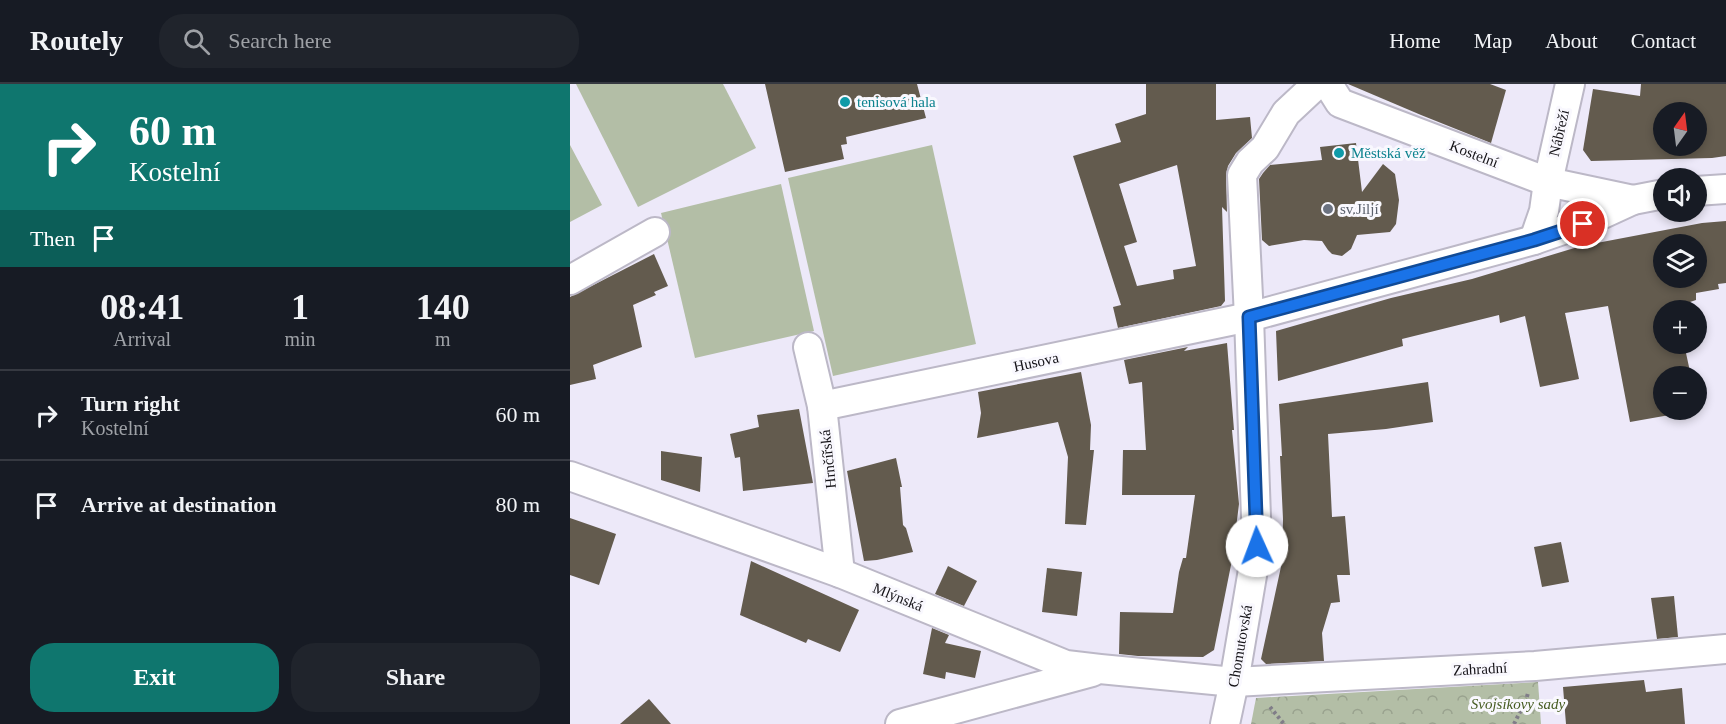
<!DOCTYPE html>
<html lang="en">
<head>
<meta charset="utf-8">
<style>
  :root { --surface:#171b24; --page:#20242c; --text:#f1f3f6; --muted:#9ea1a6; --line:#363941; --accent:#0f766e }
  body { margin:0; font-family:"Times New Roman",serif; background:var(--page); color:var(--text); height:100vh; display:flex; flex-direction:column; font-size:22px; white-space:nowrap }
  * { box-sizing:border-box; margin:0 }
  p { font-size:20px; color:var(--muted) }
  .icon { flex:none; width:33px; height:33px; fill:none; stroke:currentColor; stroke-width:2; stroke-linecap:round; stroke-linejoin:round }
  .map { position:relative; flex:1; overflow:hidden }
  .side { display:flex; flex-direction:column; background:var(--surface); width:570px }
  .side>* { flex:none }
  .guide { background:#0f766e; color:#fff; overflow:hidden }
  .needle { width:39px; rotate:14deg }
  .buttons { position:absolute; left:1083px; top:18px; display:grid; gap:12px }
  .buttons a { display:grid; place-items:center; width:54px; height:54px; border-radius:50%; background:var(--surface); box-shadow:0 3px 9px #0003; font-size:30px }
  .pin { position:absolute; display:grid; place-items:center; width:51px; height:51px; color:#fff; margin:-26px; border:3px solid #fff; border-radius:50%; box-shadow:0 2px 6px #0007 }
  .me { position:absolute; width:66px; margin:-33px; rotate:358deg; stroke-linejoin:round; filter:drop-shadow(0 0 4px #0008) }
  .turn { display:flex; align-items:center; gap:21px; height:126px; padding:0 30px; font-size:27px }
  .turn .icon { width:78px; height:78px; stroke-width:2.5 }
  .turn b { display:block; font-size:42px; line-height:51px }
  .then { display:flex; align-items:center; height:57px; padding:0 30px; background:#0003; gap:12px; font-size:22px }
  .eta { display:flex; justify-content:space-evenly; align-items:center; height:102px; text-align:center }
  .eta b { font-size:36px; font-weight:800; line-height:42px }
  .button { display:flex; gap:12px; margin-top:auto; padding:12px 30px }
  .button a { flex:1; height:69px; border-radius:24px; background:var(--accent); color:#fff; font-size:24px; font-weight:800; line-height:69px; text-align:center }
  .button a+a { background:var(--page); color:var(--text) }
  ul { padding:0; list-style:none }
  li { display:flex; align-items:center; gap:18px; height:90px; padding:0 30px; border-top:2px solid var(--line) }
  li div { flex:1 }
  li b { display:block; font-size:22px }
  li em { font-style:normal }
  header { display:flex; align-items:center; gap:36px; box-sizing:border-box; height:84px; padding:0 30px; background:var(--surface); border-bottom:2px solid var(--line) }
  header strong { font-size:28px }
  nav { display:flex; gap:33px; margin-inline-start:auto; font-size:21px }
  .search { width:420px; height:54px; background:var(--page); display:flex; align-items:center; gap:15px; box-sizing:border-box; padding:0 21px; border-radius:24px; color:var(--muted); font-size:22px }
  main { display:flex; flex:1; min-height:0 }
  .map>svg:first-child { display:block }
  .park { fill:url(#park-crowns) }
  .pitch { fill:#b3bea6 }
  .building { fill:#635b4e; fill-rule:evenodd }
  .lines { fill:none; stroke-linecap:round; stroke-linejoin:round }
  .street-casing { stroke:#bcb8c7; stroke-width:32 }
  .path { stroke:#807d88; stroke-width:4; stroke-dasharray:3 3; stroke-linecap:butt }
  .street { stroke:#fff; stroke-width:28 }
  .route-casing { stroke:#114b97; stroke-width:15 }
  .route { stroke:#1a73e8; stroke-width:10 }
  .culture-dot { fill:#0f9aa8; stroke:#f9f8fe; stroke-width:2 }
  .worship-dot { fill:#6b7280; stroke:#f9f8fe; stroke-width:2 }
  .labels { text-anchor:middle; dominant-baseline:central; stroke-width:6; stroke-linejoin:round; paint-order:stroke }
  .culture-label { font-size:15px; fill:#0d838f; stroke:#f9f8fe; text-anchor:start }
  .street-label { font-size:15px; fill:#151318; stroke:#f9f8fe }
  .worship-label { font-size:15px; fill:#5b616d; stroke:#f9f8fe; text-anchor:start }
  .park-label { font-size:15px; font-style:italic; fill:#475d23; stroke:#f9f8fe }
</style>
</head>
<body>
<header>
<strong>Routely</strong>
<div class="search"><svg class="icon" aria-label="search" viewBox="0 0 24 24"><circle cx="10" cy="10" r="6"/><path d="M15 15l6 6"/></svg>Search here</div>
<nav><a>Home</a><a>Map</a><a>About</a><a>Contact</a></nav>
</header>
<main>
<section class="side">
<div class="guide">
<div class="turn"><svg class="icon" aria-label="right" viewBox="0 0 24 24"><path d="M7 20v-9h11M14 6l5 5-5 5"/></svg><div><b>60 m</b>Kostelní</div></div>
<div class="then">Then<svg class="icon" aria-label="arrive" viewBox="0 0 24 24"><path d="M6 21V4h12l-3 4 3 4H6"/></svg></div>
</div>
<div class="eta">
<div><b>08:41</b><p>Arrival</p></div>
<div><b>1</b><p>min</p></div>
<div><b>140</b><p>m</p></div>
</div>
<ul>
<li><svg class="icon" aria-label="right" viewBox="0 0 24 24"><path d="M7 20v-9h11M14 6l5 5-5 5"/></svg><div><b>Turn right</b><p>Kostelní</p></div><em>60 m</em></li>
<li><svg class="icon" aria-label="arrive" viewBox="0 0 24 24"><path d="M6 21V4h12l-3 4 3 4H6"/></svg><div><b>Arrive at destination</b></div><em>80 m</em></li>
</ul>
<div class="button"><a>Exit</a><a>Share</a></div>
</section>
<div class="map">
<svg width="1156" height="640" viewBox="0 0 1156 640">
  <defs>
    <pattern id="park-crowns" width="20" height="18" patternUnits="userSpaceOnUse" patternTransform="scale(1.5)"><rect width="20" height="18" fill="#b3bea6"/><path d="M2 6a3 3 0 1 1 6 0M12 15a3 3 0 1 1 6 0" fill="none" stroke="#99a28e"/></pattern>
  </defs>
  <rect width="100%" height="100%" fill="#ede9f9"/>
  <path class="park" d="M968 598 971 640H681L686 614Z"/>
  <g class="pitch">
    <path d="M6 0H153L186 64 68 123Z"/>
    <path d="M0 61 32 121 0 138Z"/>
    <path d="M362 61 406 260 263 292 218 94Z"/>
    <path d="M211 100 244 247 125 274 91 129Z"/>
  </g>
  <g class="building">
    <path d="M195 0H347L356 34 276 53 277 60 271 61 274 75 215 88Z"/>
    <path d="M576 0H646V36L680 33 682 54 666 69 658 82 656 91 657 128 652 123 655 217 651 222 548 244 543 223 551 221 503 72 551 58 545 40 576 30ZM607 81 626 182 603 186 604 195 567 202 554 162 567 158 549 100Z"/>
    <path d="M778 0H920L936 6 921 59 851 31Z"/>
    <path d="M1071 0H1156V72L1142 74 1021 77 1013 66 1023 5 1070 12ZM1094 28H1126V62H1094Z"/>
    <path d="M786 59 792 108 813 80 825 90 829 116 826 140 820 148 787 151 781 165 772 172 762 170 758 166 752 157 734 156 699 162 692 156 689 95 693 89 700 81 752 76 750 63Z"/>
    <path d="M1156 137V199L1148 200 1149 205 1126 209V216L1117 219 1119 226H1094V260H1114L1121 292H1094V326H1126V318L1128 326 1060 338 1038 222 995 229 1009 295 970 303 955 232 930 239 929 231 832 255 833 262 708 297 706 247 821 214 902 195 1011 162 1132 139ZM1094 160H1126V194H1094Z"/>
    <path d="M84 170 98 202 84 208 86 211 63 221 72 263 23 281 26 295 0 301V213Z"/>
    <path d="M657 259 664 346H662L669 420 662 476 644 566 633 573 568 572 549 570 550 528 603 529 609 488 613 474H616L625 411H552L553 366H576L572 298 559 300 554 276 618 263 614 267Z"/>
    <path d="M511 288 521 341 520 366H524L516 441 495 440 498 373 488 338 407 354 411 329 408 308Z"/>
    <path d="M858 298 863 338 816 345 758 350 762 433 775 432 780 491H767L770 518 761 519 752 549 754 577 696 580 691 575 712 478 713 435 710 372H712L709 320Z"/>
    <path d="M229 325 243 399 173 407 170 373 165 374 160 350 189 343 187 331Z"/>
    <path d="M91 367 132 373 130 408 91 396Z"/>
    <path d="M326 374 332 403H330L333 441 336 444 343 468 307 476 294 477 277 387Z"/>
    <path d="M0 434 46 450 29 501 0 491Z"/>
    <path d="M991 458 999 498 972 503 964 463Z"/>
    <path d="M181 477 289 526 270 568 238 555 236 559 170 531Z"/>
    <path d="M378 482 407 497 394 522 365 510Z"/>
    <path d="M477 484 512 488 507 532 472 528Z"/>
    <path d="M1104 512 1108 553 1087 555 1081 514Z"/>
    <path d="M362 544 379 551 375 559 411 567 405 594 376 588 375 595 353 590Z"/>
    <path d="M1074 596 1076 608 1112 604 1115 640H996L993 603Z"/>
    <path d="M79 615 101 640H50Z"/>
  </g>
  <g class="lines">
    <g class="street-casing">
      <g id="street">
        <path d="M758 0 770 19 978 98 1063 116"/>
        <path d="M1126 107 1156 105"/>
        <path d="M964 156 974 127 978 98 1000 0"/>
        <path d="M0 196 85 148"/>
        <path d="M238 263 252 322 270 489"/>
        <path d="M252 322 679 233 964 156 1013 139 1063 116 1094 110"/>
        <path d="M0 392 270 489 496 581 530 585 664 598 965 582 1156 565"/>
        <path d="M330 640 522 588"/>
        <path d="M655 640 664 598 687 462 679 233 672 91 680 78 695 64 716 29 747 0"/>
      </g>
    </g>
    <g class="path">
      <path d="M700 623 714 640"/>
      <path d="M944 640 956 616 958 609"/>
    </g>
    <use href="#street" class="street"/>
  </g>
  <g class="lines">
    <g class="route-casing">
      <path id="route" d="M687 462 679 233 964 156 1013 140"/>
    </g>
    <use href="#route" class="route"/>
  </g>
  <g class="culture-dot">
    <circle cx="275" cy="18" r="6"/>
    <circle cx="769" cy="69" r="6"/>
  </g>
  <circle class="worship-dot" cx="758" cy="125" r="6"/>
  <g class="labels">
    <g class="culture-label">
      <text x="287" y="18">tenisová hala</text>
      <text x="781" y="69">Městská věž</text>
    </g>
    <g class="street-label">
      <text transform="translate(989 49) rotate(-77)">Nábřeží</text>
      <text transform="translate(904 70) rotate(21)">Kostelní</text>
      <text transform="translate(466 278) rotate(-12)">Husova</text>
      <text transform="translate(258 375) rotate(-96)">Hrnčířská</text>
      <text transform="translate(328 513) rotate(22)">Mlýnská</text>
      <text transform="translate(670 562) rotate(-80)">Chomutovská</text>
      <text transform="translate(910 585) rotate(-3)">Zahradní</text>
    </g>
    <g class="worship-label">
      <text x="770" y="125">sv.Jiljí</text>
    </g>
    <g class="park-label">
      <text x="948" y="620">Svojsíkovy sady</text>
    </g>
  </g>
</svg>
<div class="buttons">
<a><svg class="needle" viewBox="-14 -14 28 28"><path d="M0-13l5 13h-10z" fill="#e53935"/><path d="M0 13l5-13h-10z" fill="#9ea1a6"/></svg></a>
<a><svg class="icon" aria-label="sound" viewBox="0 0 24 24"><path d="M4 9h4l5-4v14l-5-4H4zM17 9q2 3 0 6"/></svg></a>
<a><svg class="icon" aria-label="layers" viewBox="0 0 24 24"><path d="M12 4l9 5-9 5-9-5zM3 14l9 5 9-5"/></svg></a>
<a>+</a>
<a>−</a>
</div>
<div class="pin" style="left:1013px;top:140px;background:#d93025"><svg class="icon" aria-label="arrive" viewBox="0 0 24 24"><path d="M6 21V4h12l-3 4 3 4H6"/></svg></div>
<svg class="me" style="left:687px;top:462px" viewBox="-20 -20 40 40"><circle r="19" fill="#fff"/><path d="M0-13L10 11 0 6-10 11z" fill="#1a73e8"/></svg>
</div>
</main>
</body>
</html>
